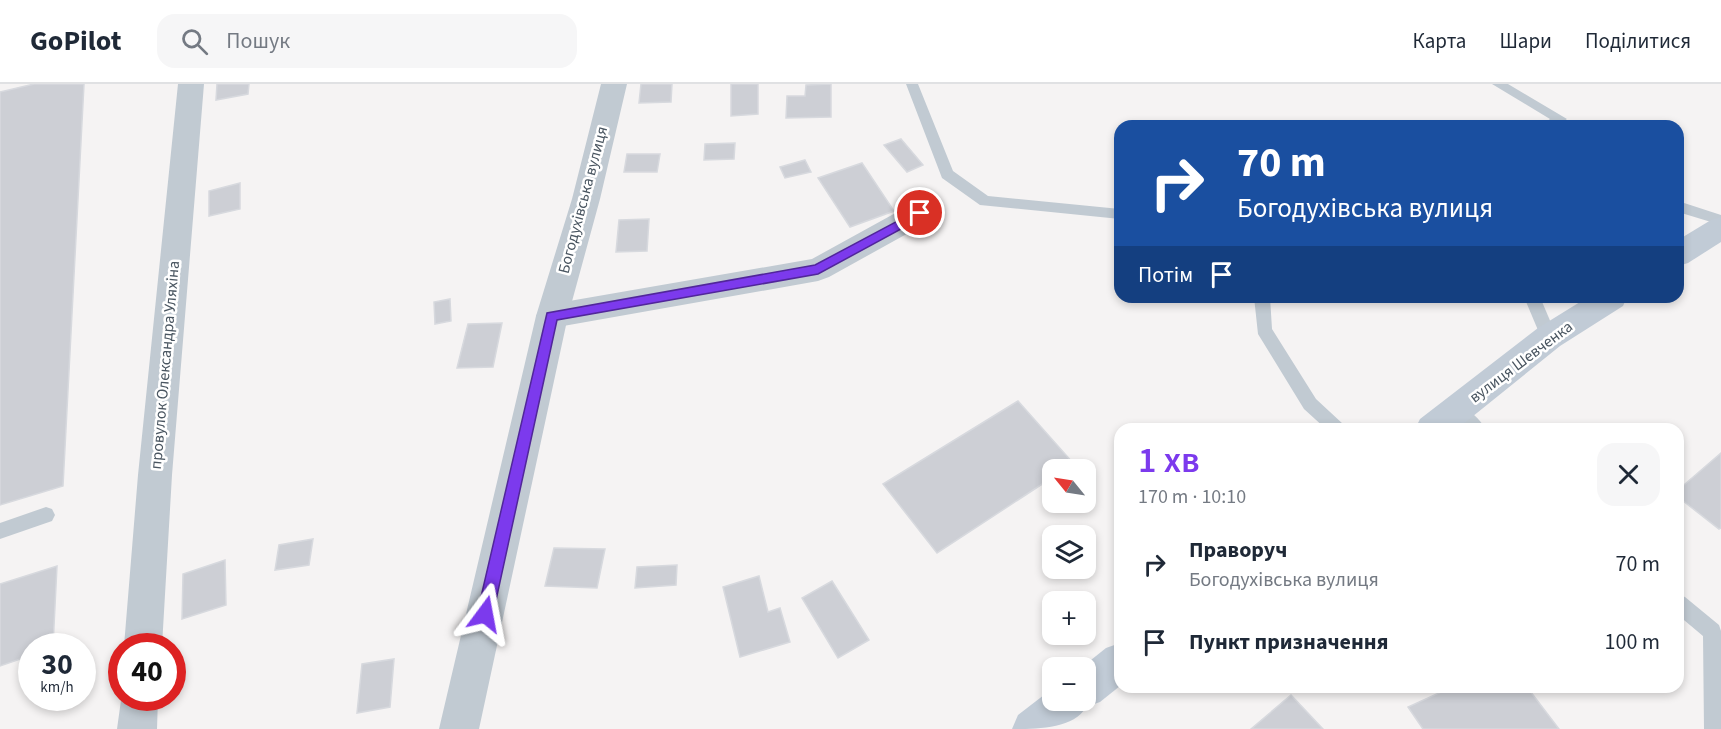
<!DOCTYPE html>
<html lang="uk">
<head>
<meta charset="utf-8">
<style>
  :root { --surface:#fff; --page:#f6f6f7; --text:#1f2937; --muted:#747a83; --line:#e0e1e3; --accent:#7c3aed }
  body { margin:0; font-family:"Source Sans 3",sans-serif; background:var(--page); color:var(--text); height:100vh; display:flex; flex-direction:column; font-size:22px; white-space:nowrap }
  * { box-sizing:border-box; margin:0 }
  p { font-size:20px; color:var(--muted) }
  .icon { flex:none; width:33px; height:33px; fill:none; stroke:currentColor; stroke-width:2; stroke-linecap:round; stroke-linejoin:round }
  .map { position:relative; flex:1; overflow:hidden }
  .details { position:absolute; left:1114px; top:339px; width:570px; height:270px; display:flex; flex-direction:column; background:var(--surface); border-radius:18px; box-shadow:0 3px 9px #0003 }
  .details>* { flex:none }
  .hud { position:absolute; left:1114px; top:36px; width:570px; height:183px; border-radius:18px; box-shadow:0 3px 9px #0003; background:#1a4fa0; color:#fff; overflow:hidden }
  .needle { width:39px; rotate:300deg }
  .buttons { position:absolute; left:1042px; top:375px; display:grid; gap:12px }
  .buttons a { display:grid; place-items:center; width:54px; height:54px; border-radius:12px; background:var(--surface); box-shadow:0 3px 9px #0003; font-size:30px }
  .speed { position:absolute; left:18px; top:549px; display:flex; gap:12px; font-size:30px; font-weight:700; text-align:center }
  .speed>* { display:grid; place-content:center; width:78px; height:78px; border-radius:50%; background:var(--surface); box-shadow:0 3px 9px #0003; line-height:1 }
  .speed small { font-size:15px; font-weight:400 }
  .speed .limit { border:9px solid #d22; background:#fff; color:#111 }
  .pin { position:absolute; display:grid; place-items:center; width:51px; height:51px; color:#fff; margin:-26px; border:3px solid #fff; border-radius:50%; box-shadow:0 2px 6px #0007 }
  .me { position:absolute; width:66px; margin:-33px; rotate:13deg; stroke-linejoin:round; filter:drop-shadow(0 0 4px #0008) }
  .turn { display:flex; align-items:center; gap:21px; height:126px; padding:0 24px; font-size:27px }
  .turn .icon { width:78px; height:78px; stroke-width:2.5 }
  .turn b { display:block; font-size:42px; line-height:51px }
  .then { display:flex; align-items:center; height:57px; padding:0 24px; background:#0003; gap:12px; font-size:22px }
  .round { display:grid; place-items:center; flex:none; width:63px; height:63px; border-radius:18px; background:var(--page) }
  .summary { display:flex; align-items:center; justify-content:space-between; height:102px; padding:0 24px }
  h1 { font-size:36px; font-weight:600; line-height:45px; color:var(--accent) }
  ul { padding:0; list-style:none }
  li { display:flex; align-items:center; gap:18px; height:78px; padding:0 24px }
  li div { flex:1 }
  li b { display:block; font-size:22px }
  li em { font-style:normal }
  header { display:flex; align-items:center; gap:36px; box-sizing:border-box; height:84px; padding:0 30px; background:var(--surface); border-bottom:2px solid var(--line) }
  header strong { font-size:28px }
  nav { display:flex; gap:33px; margin-inline-start:auto; font-size:21px }
  .search { width:420px; height:54px; background:var(--page); display:flex; align-items:center; gap:15px; box-sizing:border-box; padding:0 21px; border-radius:18px; color:var(--muted); font-size:22px }
  .map>svg:first-child { display:block }
  .building { fill:#cdcfd5; stroke:#d7d9de; stroke-width:1.5 }
  .lines { fill:none; stroke-linecap:round; stroke-linejoin:round }
  .service { fill:#c1cad2; fill-rule:evenodd }
  .minor { fill:#c1cad2; fill-rule:evenodd }
  .tertiary { fill:#c1cad2; fill-rule:evenodd }
  .secondary { fill:#c1cbd6; fill-rule:evenodd }
  .route { fill:#7c3aed; stroke:#51269a; stroke-width:1.5 }
  .labels { text-anchor:middle; dominant-baseline:central; stroke-width:5; stroke-linejoin:round; paint-order:stroke }
  .street-label { font-size:16px; fill:#4a5661; stroke:#fff }
</style>
</head>
<body>
<header>
<strong>GoPilot</strong>
<div class="search"><svg class="icon" aria-label="search" viewBox="0 0 24 24"><circle cx="10" cy="10" r="6"/><path d="M15 15l6 6"/></svg>Пошук</div>
<nav><a>Карта</a><a>Шари</a><a>Поділитися</a></nav>
</header>
<div class="map">
<svg width="1721" height="645" viewBox="0 0 1721 645">
  <rect width="100%" height="100%" fill="#f5f3f3"/>
  <g class="building">
    <path d="M34 0H84L63 402 0 421V8Z"/>
    <path d="M217 0H249L248 10 216 16Z"/>
    <path d="M641 0H672L671 18 639 19Z"/>
    <path d="M731 0H758V30L731 32Z"/>
    <path d="M831 0V33L786 34 787 12H805L806 1Z"/>
    <path d="M901 55 923 81 907 88 884 61Z"/>
    <path d="M735 59 734 75 704 76 705 60Z"/>
    <path d="M627 70H660L657 88H624Z"/>
    <path d="M805 76 811 88 785 94 780 83Z"/>
    <path d="M862 79 894 127 850 143 818 94Z"/>
    <path d="M240 99V125L209 132V107Z"/>
    <path d="M649 135 647 167 616 168 619 136Z"/>
    <path d="M450 215 451 237 435 240 434 218Z"/>
    <path d="M502 239 493 283 457 284 468 240Z"/>
    <path d="M1018 317 1074 380 1065 386H1053V393L937 469 883 400Z"/>
    <path d="M1721 369V444L1719 445 1678 413V406Z"/>
    <path d="M313 455 309 481 275 486 279 461Z"/>
    <path d="M554 464 605 465 597 504 545 502Z"/>
    <path d="M225 476 226 521 182 535 183 490Z"/>
    <path d="M677 481 676 501 635 504 637 483Z"/>
    <path d="M57 482 53 562H32V571L0 582V500Z"/>
    <path d="M759 492 768 528 780 524 790 558 740 573 723 503Z"/>
    <path d="M832 497 869 556 838 574 802 514Z"/>
    <path d="M394 575 390 623 357 629 362 580Z"/>
    <path d="M1452 603H1527L1559 645H1423L1408 623Z"/>
    <path d="M1291 611 1323 645H1251Z"/>
  </g>
  <g class="lines">
    <g class="service">
      <path d="M906 0H918L953 87 988 112 1120 125V135L980 121 942 94Z"/>
      <path d="M1492 0H1508L1567 35 1558 42H1541L1550 35Z"/>
      <path d="M1678 117 1721 131V141L1678 128Z"/>
      <path d="M1254 213H1270L1272 245 1316 315 1343 340 1345 345H1326L1304 325 1258 250Z"/>
      <path d="M1524 213H1540L1557 253 1555 258 1549 259 1543 258Z"/>
      <path d="M1457 320C1467 324 1481 335 1485 345H1465L1449 327 1451 322Z"/>
      <path d="M46 423 52 425 55 431 52 437 0 455V439Z"/>
      <path d="M1678 510 1685 513 1719 541 1721 547V645H1704L1703 552 1678 531Z"/>
    </g>
    <g class="minor">
      <path d="M178 0H204L172 391 162 562H124L138 391Z"/>
      <path d="M920 118 930 121 934 129 930 137 829 193 818 197 552 244 541 241 536 232 541 223 552 220 812 175 910 121Z"/>
      <path d="M122 609V614H158L157 645H117Z"/>
    </g>
    <path class="tertiary" d="M601 0H627L600 115 568 232 479 645H439L536 232 572 115Z"/>
    <g class="secondary">
      <path d="M1721 133V158L1688 179 1678 182V156L1711 136Z"/>
      <path d="M1588 213H1627L1623 222 1560 262 1457 345H1415L1420 335 1538 244Z"/>
      <path d="M1120 559V602L1100 618 1086 623C1074 645 1037 645 1012 645L1018 631 1053 604V616H1086V584H1081L1106 564Z"/>
    </g>
  </g>
  <path class="route" d="M920 125 926 129 925 132 818 190 557 236 493 530 490 536 485 538 479 536 477 530 547 229 815 181Z"/>
  <g class="labels">
    <g class="street-label">
      <text transform="translate(583 116) rotate(-75)">Богодухівська вулиця</text>
      <text transform="translate(1521 278) rotate(-37)">вулиця Шевченка</text>
      <text transform="translate(165 281) rotate(-85)">провулок Олександра Уляхіна</text>
    </g>
  </g>
</svg>
<div class="buttons">
<a><svg class="needle" viewBox="-14 -14 28 28"><path d="M0-13l5 13h-10z" fill="#e53935"/><path d="M0 13l5-13h-10z" fill="#747a83"/></svg></a>
<a><svg class="icon" aria-label="layers" viewBox="0 0 24 24"><path d="M12 4l9 5-9 5-9-5zM3 14l9 5 9-5"/></svg></a>
<a>+</a>
<a>−</a>
</div>
<div class="speed"><div>30<small>km/h</small></div><div class="limit">40</div></div>
<div class="pin" style="left:920px;top:129px;background:#d93025"><svg class="icon" aria-label="arrive" viewBox="0 0 24 24"><path d="M6 21V4h12l-3 4 3 4H6"/></svg></div>
<svg class="me" style="left:485px;top:530px" viewBox="-20 -20 40 40"><path d="M0-17L14 15 0 8-14 15z" fill="#7c3aed" stroke="#fff" stroke-width="4"/></svg>
<div class="hud">
<div class="turn"><svg class="icon" aria-label="right" viewBox="0 0 24 24"><path d="M7 20v-9h11M14 6l5 5-5 5"/></svg><div><b>70 m</b>Богодухівська вулиця</div></div>
<div class="then">Потім<svg class="icon" aria-label="arrive" viewBox="0 0 24 24"><path d="M6 21V4h12l-3 4 3 4H6"/></svg></div>
</div>
<section class="details">
<div class="summary"><div><h1>1 хв</h1><p>170 m · 10:10</p></div><a class="round"><svg class="icon" aria-label="close" viewBox="0 0 24 24"><path d="M6 6l12 12M18 6L6 18"/></svg></a></div>
<ul>
<li><svg class="icon" aria-label="right" viewBox="0 0 24 24"><path d="M7 20v-9h11M14 6l5 5-5 5"/></svg><div><b>Праворуч</b><p>Богодухівська вулиця</p></div><em>70 m</em></li>
<li><svg class="icon" aria-label="arrive" viewBox="0 0 24 24"><path d="M6 21V4h12l-3 4 3 4H6"/></svg><div><b>Пункт призначення</b></div><em>100 m</em></li>
</ul>
</section>
</div>
</body>
</html>
